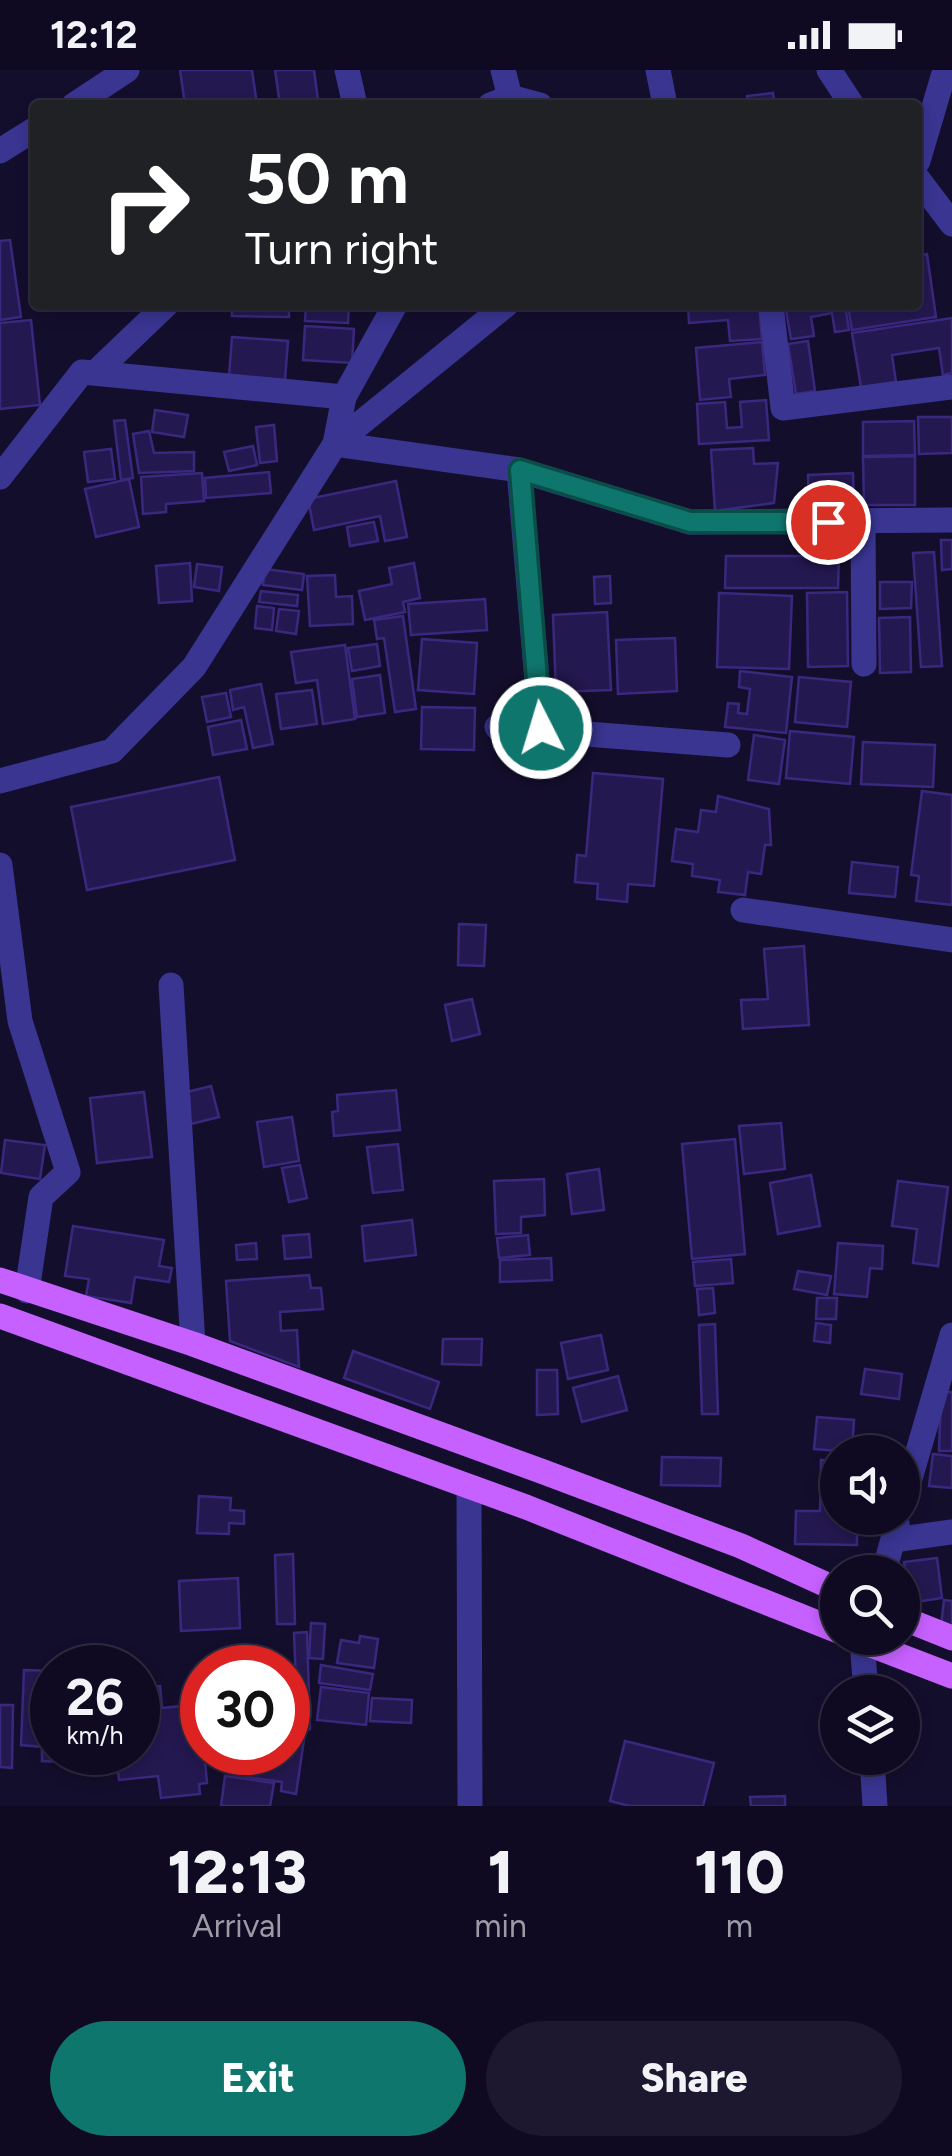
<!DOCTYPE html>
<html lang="en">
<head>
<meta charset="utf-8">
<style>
  :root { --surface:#0f0a22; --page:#1d182f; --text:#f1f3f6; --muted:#9b9aa5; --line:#2f2b40; --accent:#0f766e }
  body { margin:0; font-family:Figtree,sans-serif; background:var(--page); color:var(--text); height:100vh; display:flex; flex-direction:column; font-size:38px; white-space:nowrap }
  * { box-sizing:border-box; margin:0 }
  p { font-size:32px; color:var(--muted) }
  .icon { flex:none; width:55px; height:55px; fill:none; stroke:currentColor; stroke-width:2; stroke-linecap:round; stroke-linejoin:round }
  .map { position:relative; height:1736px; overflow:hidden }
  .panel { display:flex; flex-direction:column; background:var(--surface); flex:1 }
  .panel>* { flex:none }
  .top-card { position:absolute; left:30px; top:30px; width:892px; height:210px; border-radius:10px; box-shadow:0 5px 15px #0003,0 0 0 2px var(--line); background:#202124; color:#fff; overflow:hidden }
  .fabs { position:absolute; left:820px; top:1365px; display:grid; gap:20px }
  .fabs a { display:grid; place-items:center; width:100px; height:100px; border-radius:50%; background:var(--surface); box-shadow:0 5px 15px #0003,0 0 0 2px var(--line); font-size:50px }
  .speed { position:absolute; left:30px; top:1575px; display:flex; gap:20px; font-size:50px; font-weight:700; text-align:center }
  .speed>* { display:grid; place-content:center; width:130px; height:130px; border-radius:50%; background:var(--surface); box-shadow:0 5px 15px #0003,0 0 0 2px var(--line); line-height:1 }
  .speed small { font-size:25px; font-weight:400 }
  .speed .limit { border:15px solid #d22; background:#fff; color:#111 }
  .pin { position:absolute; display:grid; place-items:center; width:85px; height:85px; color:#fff; margin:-42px; border:5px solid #fff; border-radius:50%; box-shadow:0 2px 10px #0007 }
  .me { position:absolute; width:110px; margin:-55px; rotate:355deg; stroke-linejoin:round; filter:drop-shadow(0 0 8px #0008) }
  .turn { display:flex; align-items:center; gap:35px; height:210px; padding:0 50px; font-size:45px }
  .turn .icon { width:130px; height:130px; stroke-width:2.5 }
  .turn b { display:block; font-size:70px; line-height:85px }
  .eta { display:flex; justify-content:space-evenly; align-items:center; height:170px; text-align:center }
  .eta b { font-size:60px; font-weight:800; line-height:70px }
  .button { display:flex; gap:20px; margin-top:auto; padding:20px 50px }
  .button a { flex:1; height:115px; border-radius:60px; background:var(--accent); color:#fff; font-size:40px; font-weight:800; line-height:115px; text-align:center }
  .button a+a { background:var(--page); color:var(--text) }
  .status { display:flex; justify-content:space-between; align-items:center; height:70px; padding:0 50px; background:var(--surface); direction:ltr }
  .status svg { height:28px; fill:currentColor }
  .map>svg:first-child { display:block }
  .building { fill:#241850; stroke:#3a287e; stroke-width:2.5 }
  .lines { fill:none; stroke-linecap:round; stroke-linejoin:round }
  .street { stroke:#393591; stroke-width:25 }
  .primary { stroke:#c661ff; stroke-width:25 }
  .route-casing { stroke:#0a4d48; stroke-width:25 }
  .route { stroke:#0f766e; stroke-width:18 }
</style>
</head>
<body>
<div class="status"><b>12:12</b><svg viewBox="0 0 49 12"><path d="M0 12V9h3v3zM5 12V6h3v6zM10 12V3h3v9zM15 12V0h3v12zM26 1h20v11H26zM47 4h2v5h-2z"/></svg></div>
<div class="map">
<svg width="952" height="1736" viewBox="0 0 952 1736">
  <rect width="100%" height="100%" fill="#140e2d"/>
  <g class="building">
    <path d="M180 0H252L257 35H185Z"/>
    <path d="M275 0H314L318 30 280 35Z"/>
    <path d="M773 23 775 35H748L747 26Z"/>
    <path d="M10 170 21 247 0 250V171Z"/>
    <path d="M927 184 936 247 852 260 848 235H918V186Z"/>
    <path d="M232 235H289V247L232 246Z"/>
    <path d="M306 235H349L348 253 305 251Z"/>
    <path d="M688 235H759L762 269 730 271 728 250 689 253Z"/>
    <path d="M785 235H845L849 260 835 262 832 243 811 247 814 266 791 269Z"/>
    <path d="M952 248V303L943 305 939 278 892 285 896 312 861 317 852 263Z"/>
    <path d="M31 250 40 335 0 339V253Z"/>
    <path d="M305 256 354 259 352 293 303 290Z"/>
    <path d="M232 267 288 271 285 310 229 306Z"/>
    <path d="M808 271 815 321 796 324 788 274Z"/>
    <path d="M762 272 765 305 729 309 731 327 700 330 696 278Z"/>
    <path d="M766 330 769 370 699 374 697 334 725 332 727 358 742 357 740 332Z"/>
    <path d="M155 340 188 345 184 367 152 362Z"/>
    <path d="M918 347H952V383L919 384Z"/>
    <path d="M125 350 133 408 121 410 114 351Z"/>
    <path d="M914 351 915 385 863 386V352Z"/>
    <path d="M274 355 277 391 260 393 256 357Z"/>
    <path d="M149 361 154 383 194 382V401L139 403 133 364Z"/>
    <path d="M253 376 257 395 229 401 224 382Z"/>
    <path d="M753 378 754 394 778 393 774 433 715 441 711 380Z"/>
    <path d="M111 379 115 409 88 412 84 382Z"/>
    <path d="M915 386V435H864L863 387Z"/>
    <path d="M269 402 271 423 206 428 205 408Z"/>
    <path d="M202 403 204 431 166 434V442L143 444 141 407Z"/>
    <path d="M853 403 854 435 809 436 808 405Z"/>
    <path d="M129 409 139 457 96 467 85 419Z"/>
    <path d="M396 411 407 467 385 471 380 446 314 460 308 429Z"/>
    <path d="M374 452 378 471 350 476 347 457Z"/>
    <path d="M941 470H952V499L942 500Z"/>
    <path d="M934 482 942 596 921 597 913 483Z"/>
    <path d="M726 486H839L838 518H725Z"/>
    <path d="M190 493 192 531 159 533 156 496Z"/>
    <path d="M414 493 420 528 403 532 405 542 365 550 359 521 392 514 389 498Z"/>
    <path d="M197 494 222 497 219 521 194 517Z"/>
    <path d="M265 499 304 504 302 520 263 515Z"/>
    <path d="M335 505 336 527 352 526 353 554 310 556 307 506Z"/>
    <path d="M610 506 611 533 595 534 594 507Z"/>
    <path d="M880 512H912L911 538 880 539Z"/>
    <path d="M261 521 298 525 297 536 259 532Z"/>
    <path d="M847 522 848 596 808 597 807 523Z"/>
    <path d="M719 523 792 526 789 599 717 597Z"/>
    <path d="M485 529 487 560 411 565 408 534Z"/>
    <path d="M257 536 274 538 272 560 255 558Z"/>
    <path d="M279 539 299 541 296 564 276 561Z"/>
    <path d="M607 542 611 620 556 622 553 545Z"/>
    <path d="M403 546 416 639 395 642 384 568 377 569 374 550Z"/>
    <path d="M910 547 911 602 880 603 879 548Z"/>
    <path d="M675 568 677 621 618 624 616 570Z"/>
    <path d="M422 569 477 573 474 624 418 620Z"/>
    <path d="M377 574 380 596 352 601 348 578Z"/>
    <path d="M345 575 355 649 323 654 317 610 296 613 291 582Z"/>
    <path d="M740 601 792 607 786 663 725 657 728 633 739 634 738 643 747 644 750 619 739 617Z"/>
    <path d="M380 605 385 643 357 647 352 609Z"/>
    <path d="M799 607 851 612 847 657 795 652Z"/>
    <path d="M261 614 273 674 253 678 244 637 233 640 230 620Z"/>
    <path d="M312 620 317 654 281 659 276 624Z"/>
    <path d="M226 623 231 647 207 652 202 627Z"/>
    <path d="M422 637 475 638 474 680 421 679Z"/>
    <path d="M241 650 247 679 213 685 208 657Z"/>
    <path d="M790 661 854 667 850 714 786 708Z"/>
    <path d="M754 665 785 670 779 714 748 710Z"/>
    <path d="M863 672 935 675 933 717 861 714Z"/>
    <path d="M593 703 663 709 654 816 628 814 627 832 597 829 598 814 575 812 577 785 586 786Z"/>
    <path d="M219 707 235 790 87 820 71 737Z"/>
    <path d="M922 721 952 725V835L916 831 919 806 911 805Z"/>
    <path d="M718 726 769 739 771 775H765L761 804 748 802 745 825 718 822 720 810 692 806 693 794 672 791 676 759 698 762 701 740 716 742Z"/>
    <path d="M852 792 898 797 895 827 849 823Z"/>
    <path d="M459 854 486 855 484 896 458 895Z"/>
    <path d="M804 876 809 955 743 959 741 930 768 929 764 879Z"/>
    <path d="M472 929 480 964 452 971 445 935Z"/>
    <path d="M211 1016 219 1047 187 1055 179 1024Z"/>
    <path d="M396 1020 400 1060 334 1066 332 1042 338 1041 337 1025Z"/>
    <path d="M144 1022 152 1087 97 1093 90 1028Z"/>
    <path d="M292 1047 299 1091 264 1097 257 1052Z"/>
    <path d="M781 1053 785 1099 744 1104 739 1056Z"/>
    <path d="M735 1069 745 1184 692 1189 682 1074Z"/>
    <path d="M5 1070 45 1075 40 1109 1 1103Z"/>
    <path d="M398 1074 403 1120 373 1123 367 1077Z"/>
    <path d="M300 1095 307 1128 289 1132 282 1098Z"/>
    <path d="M599 1099 604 1140 572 1144 567 1104Z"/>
    <path d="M811 1105 820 1156 778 1164 770 1113Z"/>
    <path d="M544 1109 545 1145 521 1147V1163L496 1164 494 1111Z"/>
    <path d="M898 1111 948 1117 938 1196 913 1193 917 1159 892 1156Z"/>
    <path d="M412 1150 416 1185 365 1191 362 1156Z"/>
    <path d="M73 1156 164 1170 159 1196 172 1198 169 1212 135 1207 131 1233 86 1226 89 1209 65 1206Z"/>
    <path d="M309 1164 311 1187 285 1189 283 1166Z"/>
    <path d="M528 1165 530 1185 499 1188 497 1168Z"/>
    <path d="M256 1173 257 1189 237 1190 236 1175Z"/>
    <path d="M838 1173 883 1176 882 1199 870 1198 867 1227 834 1224Z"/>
    <path d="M551 1188 552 1210 500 1212V1190Z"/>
    <path d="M731 1189 733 1213 695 1216 693 1192Z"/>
    <path d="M798 1201 831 1206 827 1225 794 1219Z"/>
    <path d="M309 1205 311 1218H321L323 1239 280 1242 281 1261 297 1260 299 1297 230 1271 226 1211Z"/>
    <path d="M713 1218 715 1243 699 1245 697 1219Z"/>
    <path d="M817 1228H837L836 1249H816Z"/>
    <path d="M816 1253 831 1255 830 1273 814 1271Z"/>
    <path d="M715 1254 718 1344H702L699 1255Z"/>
    <path d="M601 1265 608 1300 568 1309 561 1273Z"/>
    <path d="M443 1269H482L481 1295 442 1294Z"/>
    <path d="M353 1281 439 1312 430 1339 344 1308Z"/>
    <path d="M865 1299 902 1304 899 1329 861 1324Z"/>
    <path d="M537 1300H557L558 1344 537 1345Z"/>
    <path d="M618 1306 627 1340 582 1352 573 1318Z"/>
    <path d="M941 1322H952V1381H939Z"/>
    <path d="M817 1347 854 1350 852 1382 814 1379Z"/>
    <path d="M933 1384 952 1386V1418L929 1416Z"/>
    <path d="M662 1387 721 1388 720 1416 661 1415Z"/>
    <path d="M821 1390 838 1391V1448H857V1475L795 1474 796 1441H820Z"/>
    <path d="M199 1426 231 1428 230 1440 244 1441V1454L229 1453V1464L197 1463Z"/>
    <path d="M293 1484 295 1554H277L275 1485Z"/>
    <path d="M937 1488 942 1528 909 1533 904 1492Z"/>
    <path d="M238 1508 240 1558 181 1561 179 1511Z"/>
    <path d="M944 1530 952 1531V1557L941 1556Z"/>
    <path d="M311 1553 325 1554 323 1589 309 1588Z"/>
    <path d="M307 1562 310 1659 290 1660V1638H297L294 1563Z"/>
    <path d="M360 1566 378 1569 374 1598 337 1593 341 1570 359 1573Z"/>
    <path d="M321 1595 373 1604 370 1620 319 1613Z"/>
    <path d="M24 1600 52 1601V1682H65L64 1692 42 1691V1677L21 1675Z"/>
    <path d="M160 1616 162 1638 200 1634 207 1713 199 1714 200 1724 161 1728 158 1706 119 1710 116 1682H138V1618Z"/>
    <path d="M321 1617 369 1623 366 1655 317 1650Z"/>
    <path d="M372 1628 412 1630 411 1653 370 1651Z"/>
    <path d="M0 1635H13L12 1698 0 1697Z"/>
    <path d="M288 1660 305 1663 296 1724 281 1721 282 1712 234 1705 238 1682H288Z"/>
    <path d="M625 1671 714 1693 703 1736H630L610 1731Z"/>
    <path d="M225 1706 274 1713 270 1736H221Z"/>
    <path d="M785 1726V1736H751L750 1727Z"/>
  </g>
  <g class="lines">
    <g class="street">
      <path d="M347 0 355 35"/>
      <path d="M503 0 510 27 506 35"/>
      <path d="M658 0 665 35"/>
      <path d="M829 0 852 35"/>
      <path d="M74 35 127 0"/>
      <path d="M490 35 510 27 540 35"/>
      <path d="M0 81 35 59"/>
      <path d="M918 91 945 0"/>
      <path d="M918 109 952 154"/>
      <path d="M771 235 783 338 952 317"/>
      <path d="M96 302 166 235"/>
      <path d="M335 374 519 400 690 452 952 450"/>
      <path d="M335 374 344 327 395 235"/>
      <path d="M519 400 541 658"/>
      <path d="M0 407 82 302 344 327"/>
      <path d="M863 452 864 594"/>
      <path d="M497 657 728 675"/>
      <path d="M0 711 112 681 194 597 335 374 506 235"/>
      <path d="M0 795 20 951 68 1102 41 1127 27 1221"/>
      <path d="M743 840 952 870"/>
      <path d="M171 915 193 1274"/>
      <path d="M469 1418 470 1736"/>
      <path d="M902 1436 952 1265"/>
      <path d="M893 1470 952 1462"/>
      <path d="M884 1502 897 1454"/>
      <path d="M862 1571 866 1622"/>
      <path d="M872 1688 875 1736"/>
    </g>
    <g class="primary">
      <path d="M0 1210 193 1274 541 1401 741 1476 838 1520"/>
      <path d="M0 1246 526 1437 838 1561"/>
      <path d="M902 1548 952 1568"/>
      <path d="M853 1568 952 1606"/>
    </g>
  </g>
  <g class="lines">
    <g class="route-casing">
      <path id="route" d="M541 658 520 400 690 452H828"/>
    </g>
    <use href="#route" class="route"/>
  </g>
</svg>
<div class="fabs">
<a><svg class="icon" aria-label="sound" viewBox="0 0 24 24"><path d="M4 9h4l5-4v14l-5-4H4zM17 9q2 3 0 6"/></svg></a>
<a><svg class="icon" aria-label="search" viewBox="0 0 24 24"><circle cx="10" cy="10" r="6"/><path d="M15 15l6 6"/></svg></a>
<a><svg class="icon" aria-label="layers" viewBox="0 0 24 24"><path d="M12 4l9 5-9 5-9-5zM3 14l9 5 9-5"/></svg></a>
</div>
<div class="speed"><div>26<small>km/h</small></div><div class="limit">30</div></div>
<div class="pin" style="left:828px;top:452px;background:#d93025"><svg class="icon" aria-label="arrive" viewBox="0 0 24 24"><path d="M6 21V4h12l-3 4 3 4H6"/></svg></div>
<svg class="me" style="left:541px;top:658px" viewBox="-20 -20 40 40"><circle r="17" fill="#0f766e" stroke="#fff" stroke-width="3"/><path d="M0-11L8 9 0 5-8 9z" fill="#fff"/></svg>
<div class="top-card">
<div class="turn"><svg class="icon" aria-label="right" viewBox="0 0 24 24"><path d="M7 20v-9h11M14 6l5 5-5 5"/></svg><div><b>50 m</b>Turn right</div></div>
</div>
</div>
<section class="panel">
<div class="eta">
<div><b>12:13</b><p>Arrival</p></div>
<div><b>1</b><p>min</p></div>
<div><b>110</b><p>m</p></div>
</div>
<div class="button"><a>Exit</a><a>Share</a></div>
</section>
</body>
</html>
